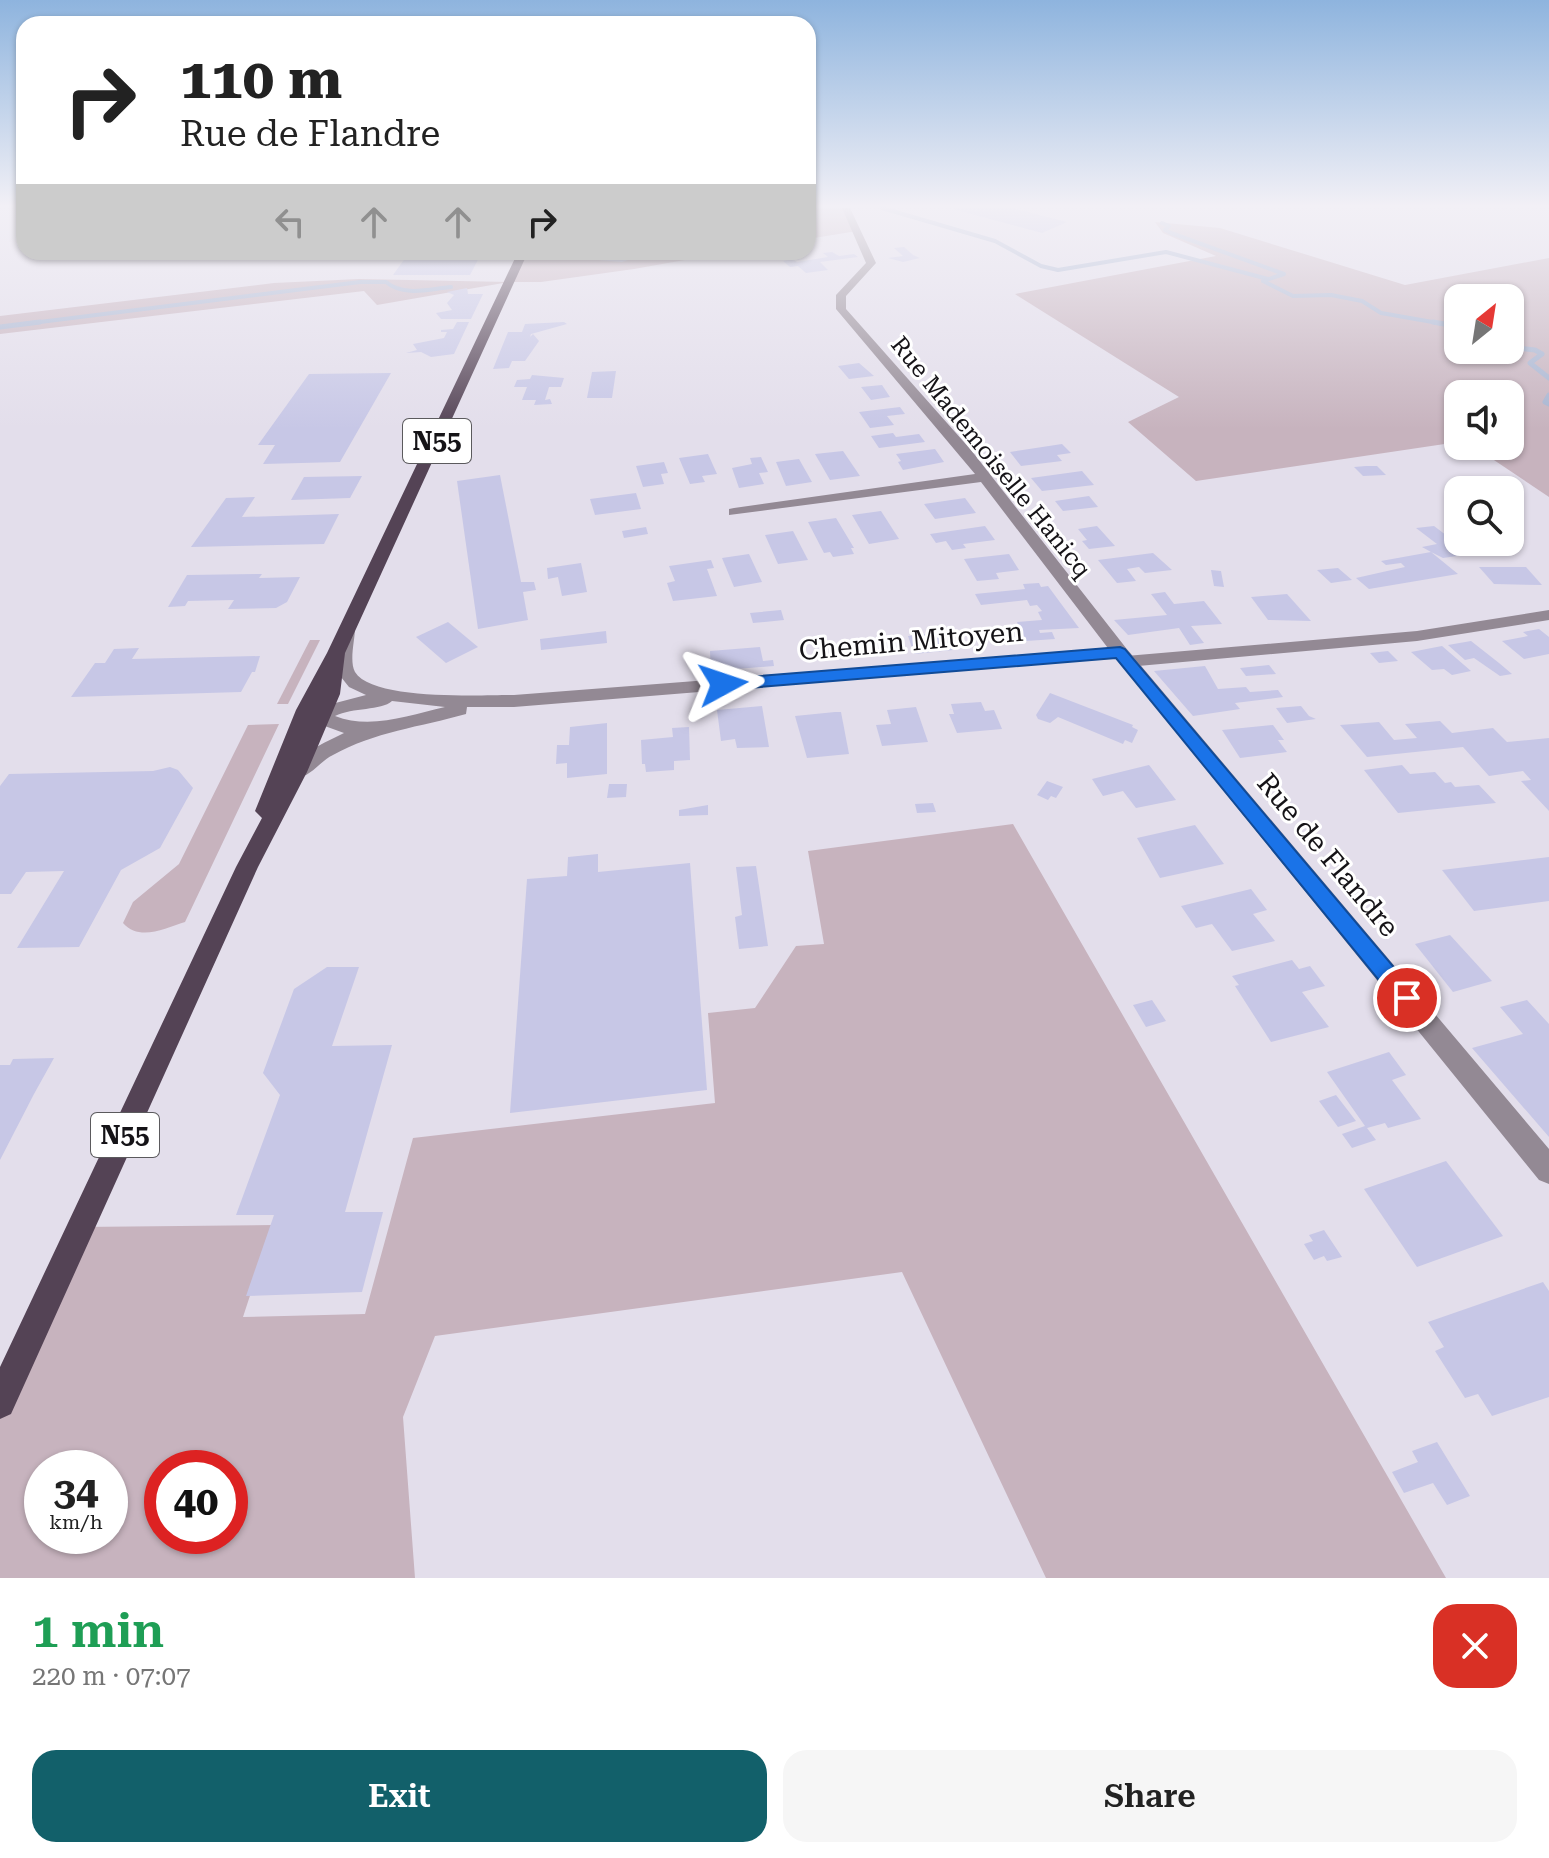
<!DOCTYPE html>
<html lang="en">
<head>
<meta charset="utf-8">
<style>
  :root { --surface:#fff; --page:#f6f6f6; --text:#222; --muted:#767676; --accent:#12606a }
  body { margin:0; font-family:"Roboto Serif",serif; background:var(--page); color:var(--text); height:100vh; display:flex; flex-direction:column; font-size:30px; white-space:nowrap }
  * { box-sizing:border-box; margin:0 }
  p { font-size:26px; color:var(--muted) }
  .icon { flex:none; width:44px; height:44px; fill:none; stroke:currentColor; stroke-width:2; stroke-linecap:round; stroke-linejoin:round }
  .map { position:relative; height:1578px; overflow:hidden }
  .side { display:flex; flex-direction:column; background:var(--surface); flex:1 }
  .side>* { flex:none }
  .hud { position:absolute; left:16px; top:16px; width:800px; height:244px; border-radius:24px; box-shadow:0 2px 6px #0004; background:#fff; color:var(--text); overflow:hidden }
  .needle { width:52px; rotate:30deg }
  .fabs { position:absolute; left:1444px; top:284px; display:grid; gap:16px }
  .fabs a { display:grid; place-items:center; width:80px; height:80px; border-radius:16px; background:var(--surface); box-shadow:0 2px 6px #0004; font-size:40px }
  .speed { position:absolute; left:24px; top:1450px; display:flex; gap:16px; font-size:40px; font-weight:700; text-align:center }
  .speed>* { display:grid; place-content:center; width:104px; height:104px; border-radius:50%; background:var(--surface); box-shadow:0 2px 6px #0004; line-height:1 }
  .speed small { font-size:20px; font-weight:400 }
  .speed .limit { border:12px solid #d22; background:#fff; color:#111 }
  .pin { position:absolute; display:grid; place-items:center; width:68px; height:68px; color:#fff; margin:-34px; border:4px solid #fff; border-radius:50%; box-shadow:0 2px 8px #0007 }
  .me { position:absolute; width:88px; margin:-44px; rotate:85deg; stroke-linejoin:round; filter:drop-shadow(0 0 6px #0008) }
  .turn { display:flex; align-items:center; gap:28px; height:168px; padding:0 32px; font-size:36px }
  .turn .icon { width:104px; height:104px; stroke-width:2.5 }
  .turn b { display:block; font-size:56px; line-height:68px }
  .lanes { display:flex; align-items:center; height:76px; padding:0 32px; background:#0003; justify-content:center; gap:40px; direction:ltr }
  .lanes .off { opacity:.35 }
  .round { display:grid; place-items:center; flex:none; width:84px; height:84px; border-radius:24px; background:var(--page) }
  .headline { display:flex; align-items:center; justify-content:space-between; height:136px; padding:0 32px }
  h1 { font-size:48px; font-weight:600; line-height:60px; color:#1e9e55 }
  .action { display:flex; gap:16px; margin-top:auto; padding:16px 32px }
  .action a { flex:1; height:92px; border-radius:24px; background:var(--accent); color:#fff; font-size:32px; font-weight:600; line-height:92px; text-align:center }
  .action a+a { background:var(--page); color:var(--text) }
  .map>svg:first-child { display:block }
  .green { fill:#c7b3be; fill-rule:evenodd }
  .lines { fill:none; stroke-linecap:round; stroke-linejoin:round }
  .stream-far1 { stroke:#a7b4d0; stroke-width:4 }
  .stream { stroke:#a7b4d0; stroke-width:5 }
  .building { fill:#c7c7e6 }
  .minor { fill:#938994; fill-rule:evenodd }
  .tertiary { fill:#938994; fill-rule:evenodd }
  .primary { fill:#544355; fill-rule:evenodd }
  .route { fill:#1a73e8; stroke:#114b97; stroke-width:2 }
  .labels { text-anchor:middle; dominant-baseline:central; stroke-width:6; stroke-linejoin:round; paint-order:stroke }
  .far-street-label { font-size:24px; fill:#151317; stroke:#fff }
  .shield { fill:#fff; stroke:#5b5a5d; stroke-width:2 }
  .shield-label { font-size:26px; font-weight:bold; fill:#151317 }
  .street-label { font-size:28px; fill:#151317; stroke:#fff }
</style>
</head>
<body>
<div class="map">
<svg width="1549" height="1578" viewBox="0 0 1549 1578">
  <rect width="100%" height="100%" fill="#e3deeb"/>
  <g class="green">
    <path d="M808 208H846L857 231 808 239Z"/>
    <path d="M1155 222 1220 228 1405 285 1549 258V497L1473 446H1510V394H1458V442L1196 481 1128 422 1179 397 1015 294 1216 256 1163 233ZM1458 298H1510V350H1458Z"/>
    <path d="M523 252H730L634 269 541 282H509L377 305 364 291 0 334V316L274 283 359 279 509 282Z"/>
    <path d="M310 640H320L288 704H277Z"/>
    <path d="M279 724 185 922C165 928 140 942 123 923L133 902 179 864 248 725Z"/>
    <path d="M1013 824 1446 1578H1046L902 1272 435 1336 403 1417 415 1578H0V1403L80 1227 273 1225 243 1317 365 1314 413 1138 715 1103 708 1013 755 1008 796 946 824 944 808 851ZM42 1468H110V1536H42ZM162 1468H230V1536H162Z"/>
  </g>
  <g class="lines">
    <g class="stream-far1">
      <path d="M882 208 995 241 1041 266 1058 270 1166 252 1268 279"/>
      <path d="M1162 223 1169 226 1165 230 1171 233 1284 274 1263 281 1293 296 1331 295 1362 301 1381 313 1444 324"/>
      <path d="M24 324 360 282H386C404 297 429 289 451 287"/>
    </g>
    <g class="stream">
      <path d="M1433 322 1450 325 1458 334"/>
      <path d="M0 327 40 322"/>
      <path d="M1510 347 1535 350 1542 354 1530 363 1549 378"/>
      <path d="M1549 395 1545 402 1549 404"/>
    </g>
  </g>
  <g class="building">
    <path d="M1012 208 1067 222 1042 233 953 209Z"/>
    <path d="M904 247 913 255 920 258 903 262 888 258 903 256 894 248Z"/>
    <path d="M584 252H604L628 260 622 262 586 259 581 254Z"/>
    <path d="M832 252 839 256 854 254 858 257 820 262 828 270 806 273 798 266 790 267 783 261 788 260 786 259 777 260 772 255 783 254 797 262 828 257 823 253Z"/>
    <path d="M480 256 470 275H393L406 257Z"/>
    <path d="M467 288 468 294H483L471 319H441L436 313 452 310 447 303 454 295 447 292Z"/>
    <path d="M457 322H469L454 354 431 357 421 352 406 353 417 350 413 344 444 338 447 332H441V330L453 329Z"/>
    <path d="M564 322 567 324 531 334 530 337 533 334 539 341 525 361H512L509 368 493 369 508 332H522L525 324Z"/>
    <path d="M859 363 874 376 849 379 838 366Z"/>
    <path d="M616 371 612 398H587L592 372Z"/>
    <path d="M391 373 340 462 263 464 275 445H258L309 374Z"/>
    <path d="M532 375 564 378 561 387H549L545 400 550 399 552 404 534 405 536 400H522L527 387H514L517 380 530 379Z"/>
    <path d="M882 385 890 397 871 400 861 387Z"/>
    <path d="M900 407 905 414 887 416 894 425 870 428 859 412Z"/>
    <path d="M893 433 896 437 919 434 925 442 879 448 871 436Z"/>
    <path d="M1062 444 1071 453 1057 455 1062 461 1021 466 1010 452Z"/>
    <path d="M935 449 944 462 903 470 898 462 901 461 896 454Z"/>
    <path d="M843 451 860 476 830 480 815 454Z"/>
    <path d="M708 454 717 474 702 476 705 482 690 484 679 458Z"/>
    <path d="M761 457 768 472 759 473 764 484 739 488 732 468 752 464 750 458Z"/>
    <path d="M799 459 812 482 786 486 776 462Z"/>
    <path d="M664 462 668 473 661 474 664 484 643 487 636 466Z"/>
    <path d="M1366 466H1377L1386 475 1363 476 1354 467Z"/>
    <path d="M1082 471 1094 485 1042 491 1031 478Z"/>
    <path d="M500 475 521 582H534L536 590 523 592 528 620 478 629 457 481Z"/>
    <path d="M362 476 350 498 291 500 304 477Z"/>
    <path d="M636 493 641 509 595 515 590 499Z"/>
    <path d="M1089 496 1098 507 1063 511 1055 501Z"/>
    <path d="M255 497 242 517 339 514 324 544 191 547 226 498Z"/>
    <path d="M965 498 976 513 935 519 924 504Z"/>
    <path d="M881 511 899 539 869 544 852 515Z"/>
    <path d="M836 518 854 548H851L854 554 833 557 830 552 824 553 808 522Z"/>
    <path d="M985 526 995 540 963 544 966 548 952 550 946 541 936 543 930 534Z"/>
    <path d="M1097 526 1115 546 1089 549 1082 541 1087 540 1078 529Z"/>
    <path d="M1434 526 1471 554 1443 558 1431 552 1458 574 1369 589 1356 578 1405 567 1401 563 1386 565 1381 561 1431 552 1422 547 1437 544 1416 528Z"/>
    <path d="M646 527 648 534 624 538 622 531Z"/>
    <path d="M793 531 808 560 778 564 765 535Z"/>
    <path d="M1153 553 1172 570 1145 573 1139 567 1127 569 1136 581 1117 583 1098 560Z"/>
    <path d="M749 554 762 582 734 587 722 558Z"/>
    <path d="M1009 554 1019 570 996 573 999 579 977 581 964 559Z"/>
    <path d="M711 560 714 568 707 569 717 596 673 601 667 583 675 581 669 566Z"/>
    <path d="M581 563 587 592 562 596 558 577 548 579 547 568Z"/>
    <path d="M1479 567H1526L1542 585 1494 584Z"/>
    <path d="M1338 568 1352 580 1331 583 1317 570Z"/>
    <path d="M1211 570 1221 571 1224 587 1214 586Z"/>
    <path d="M262 574 259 578 300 577 287 602 276 608 228 609 234 600 188 601 185 606 168 607 187 575Z"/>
    <path d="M1039 583 1041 587 1048 586 1079 628 1039 630 1040 633 1052 632 1055 639 1026 641 1017 622 1042 620 1038 612 1042 611 1037 605 1030 606 1027 600 981 605 975 594 1025 589 1023 584Z"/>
    <path d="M1165 592 1174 604 1204 601 1222 624 1191 626 1204 643 1190 645 1179 628 1128 635 1114 620 1167 615 1151 594Z"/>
    <path d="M1287 594 1311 621 1268 620 1251 597Z"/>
    <path d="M781 610 784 620 753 623 750 613Z"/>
    <path d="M448 622 478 647 446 663 416 637Z"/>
    <path d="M1539 629 1549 637V654L1524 659 1502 641 1528 636 1523 632Z"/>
    <path d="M606 631 607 643 541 650 540 639Z"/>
    <path d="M945 632 953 650 914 654 908 636Z"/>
    <path d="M1471 641 1499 663 1512 674 1500 676 1474 658 1465 660 1448 645Z"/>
    <path d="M1442 646 1471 671 1452 675 1444 669 1432 670 1411 652Z"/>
    <path d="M760 647 763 661 773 660 774 666 711 671 710 651Z"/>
    <path d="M139 648 132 659 260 656 255 672H252L241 692 71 697 95 663H105L114 649Z"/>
    <path d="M1388 651 1398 661 1379 663 1370 653Z"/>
    <path d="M1269 665 1276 674 1246 676 1240 668Z"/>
    <path d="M1205 666 1218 689 1246 687 1250 692 1278 690 1283 697 1235 703 1240 709 1193 716 1154 671Z"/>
    <path d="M1050 693 1133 725 1132 727 1138 730 1132 743 1125 740 1123 744 1058 717 1050 723 1038 719 1036 715Z"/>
    <path d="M981 702 985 711 994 710 1002 729 957 733 949 714H954L951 704Z"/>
    <path d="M762 706 769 747 737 748 735 739 721 741 717 710Z"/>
    <path d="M1301 706 1309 716 1316 719 1287 723 1276 708Z"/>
    <path d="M916 707 928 742 882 746 876 725 891 724 887 710Z"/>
    <path d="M835 712H841L849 754 807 758 795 716Z"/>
    <path d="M1440 721 1452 733 1493 728 1507 742 1549 738V811L1521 781 1531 780 1523 771 1489 776 1463 747 1367 757 1340 725 1379 722 1394 740 1417 738 1405 724Z"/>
    <path d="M607 723V774L567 778V763L556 764 557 745H569L570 727Z"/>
    <path d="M1273 725 1284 740H1278L1287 752 1240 758 1222 730Z"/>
    <path d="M689 727 690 760 674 761V770L646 772 645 764H642L641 740 673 737 672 728Z"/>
    <path d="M1149 765 1176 800 1136 808 1123 791 1103 796 1092 779Z"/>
    <path d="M1402 765 1410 774 1435 772 1445 783 1451 782 1455 787 1479 785 1496 803 1398 813 1364 770Z"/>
    <path d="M170 767 178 770 193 788 160 848 121 870 79 947 17 948 64 871 26 872 11 894H0V786L9 774 153 771Z"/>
    <path d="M1047 781 1063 787 1056 798 1051 796 1048 800 1037 795Z"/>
    <path d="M609 784H627L626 797 607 798Z"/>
    <path d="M933 803 936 812 917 813 915 804Z"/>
    <path d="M708 805V815L679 816V810Z"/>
    <path d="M1195 825 1224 864 1160 878 1137 838Z"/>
    <path d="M598 854V872L690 863 707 1090 510 1113 527 879 567 876 568 857Z"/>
    <path d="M1549 857V901L1474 911 1442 870Z"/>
    <path d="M756 866 768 946 739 949 735 917 742 915 736 867Z"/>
    <path d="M1251 889 1267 910 1253 914 1275 941 1232 951 1212 924 1196 928 1181 906Z"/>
    <path d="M1450 935 1492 981 1453 992 1415 944Z"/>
    <path d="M1292 960 1299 969 1310 966 1325 986 1302 992 1329 1027 1271 1042 1235 986 1239 985 1232 976Z"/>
    <path d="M327 967H359L332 1046 392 1045 345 1212H383L362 1292 246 1296 274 1215H236L280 1095 263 1073 294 989Z"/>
    <path d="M1152 1000 1166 1021 1146 1027 1133 1005Z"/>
    <path d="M1527 1000 1549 1024V1137L1472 1048 1523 1034 1500 1007Z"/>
    <path d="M1389 1052 1406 1075 1392 1080 1421 1119 1388 1128 1385 1123 1367 1128 1376 1140 1352 1148 1342 1134 1365 1126 1327 1072Z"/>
    <path d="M54 1058 34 1094 0 1160V1065H10L13 1059Z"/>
    <path d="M1336 1095 1356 1121 1338 1127 1319 1101Z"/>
    <path d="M1446 1161 1503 1236 1417 1267 1364 1189Z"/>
    <path d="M1324 1230 1342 1257 1327 1261 1324 1256 1314 1260 1304 1244 1313 1241 1309 1235Z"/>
    <path d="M1543 1282 1549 1291V1397L1492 1416 1478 1394 1465 1398 1435 1351 1444 1347 1428 1322Z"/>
    <path d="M1437 1442 1470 1496 1447 1505 1433 1483 1404 1493 1392 1472 1418 1462 1412 1451Z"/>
  </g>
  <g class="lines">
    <path class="minor" d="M842 208H850L876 263 846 296V309L971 450 1126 648V656L1417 631 1549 610V620L1417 641 1127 667 1121 665 1118 661 1121 657 1114 656 981 482 729 515V509L734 508 975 474 836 309V295L866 263Z"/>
    <path class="tertiary" d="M347 623 355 628C355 640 349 661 355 672 373 701 482 695 514 695L1126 648 1549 1149V1184L1539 1180 1116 658 514 707H467L466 714C420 727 374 732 333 755 318 762 308 782 290 777L287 772C300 753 324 743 344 733L322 725 314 728 307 727 305 722 311 715 305 708 311 699H323L324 706 366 695 349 687 337 672 339 628ZM392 701 445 707C409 715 371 730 335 716 353 707 381 711 392 701Z"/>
    <path class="primary" d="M518 252H528L345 653 340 694 307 772 258 867 11 1414 0 1419V1367L236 867 262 818 255 811 296 710 327 653Z"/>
  </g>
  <linearGradient id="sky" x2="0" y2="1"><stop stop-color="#8eb4de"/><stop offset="0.48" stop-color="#f2f0f6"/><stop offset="1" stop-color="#f2f0f6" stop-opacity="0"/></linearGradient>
  <rect width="1549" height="429" fill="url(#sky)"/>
  <path class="route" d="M1120 647 1125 649 1414 991 1418 998 1414 1005 1407 1008 1399 1005 1116 658 723 690 715 684 723 679Z"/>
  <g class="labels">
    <g class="far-street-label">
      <text transform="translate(991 457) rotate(51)">Rue Mademoiselle Hanicq</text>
    </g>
    <g class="shield">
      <rect x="403" y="419" width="68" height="44" rx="6"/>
      <rect x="91" y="1113" width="68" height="44" rx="6"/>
    </g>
    <g class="shield-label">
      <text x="437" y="441">N55</text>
      <text x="125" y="1135">N55</text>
    </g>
    <g class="street-label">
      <text transform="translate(911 641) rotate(-5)">Chemin Mitoyen</text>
      <text transform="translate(1328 855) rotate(50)">Rue de Flandre</text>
    </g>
  </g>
</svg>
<div class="fabs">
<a><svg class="needle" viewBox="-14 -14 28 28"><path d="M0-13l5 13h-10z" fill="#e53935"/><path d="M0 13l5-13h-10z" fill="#767676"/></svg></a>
<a><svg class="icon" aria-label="sound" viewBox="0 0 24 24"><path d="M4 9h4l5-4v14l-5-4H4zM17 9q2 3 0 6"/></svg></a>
<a><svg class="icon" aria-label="search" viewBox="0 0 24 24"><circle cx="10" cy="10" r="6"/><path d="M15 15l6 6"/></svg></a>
</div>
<div class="speed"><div>34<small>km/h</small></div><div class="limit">40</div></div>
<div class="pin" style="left:1407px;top:998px;background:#d93025"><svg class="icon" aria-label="arrive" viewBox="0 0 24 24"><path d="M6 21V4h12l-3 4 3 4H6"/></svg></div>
<svg class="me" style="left:723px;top:684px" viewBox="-20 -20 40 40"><path d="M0-17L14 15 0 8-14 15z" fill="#1a73e8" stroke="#fff" stroke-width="4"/></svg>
<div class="hud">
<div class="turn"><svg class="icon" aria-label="right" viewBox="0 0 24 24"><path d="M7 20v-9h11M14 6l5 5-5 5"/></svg><div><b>110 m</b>Rue de Flandre</div></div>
<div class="lanes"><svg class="icon off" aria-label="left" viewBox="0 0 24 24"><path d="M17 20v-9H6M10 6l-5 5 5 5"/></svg><svg class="icon off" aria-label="ahead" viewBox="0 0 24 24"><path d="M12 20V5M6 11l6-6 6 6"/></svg><svg class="icon off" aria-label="ahead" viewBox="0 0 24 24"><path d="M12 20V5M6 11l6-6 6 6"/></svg><svg class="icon" aria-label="right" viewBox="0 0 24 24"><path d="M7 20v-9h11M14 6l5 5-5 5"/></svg></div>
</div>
</div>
<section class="side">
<div class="headline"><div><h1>1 min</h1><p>220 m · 07:07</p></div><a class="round" style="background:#d93025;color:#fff"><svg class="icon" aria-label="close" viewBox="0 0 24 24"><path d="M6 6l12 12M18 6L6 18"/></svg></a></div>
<div class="action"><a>Exit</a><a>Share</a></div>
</section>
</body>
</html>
